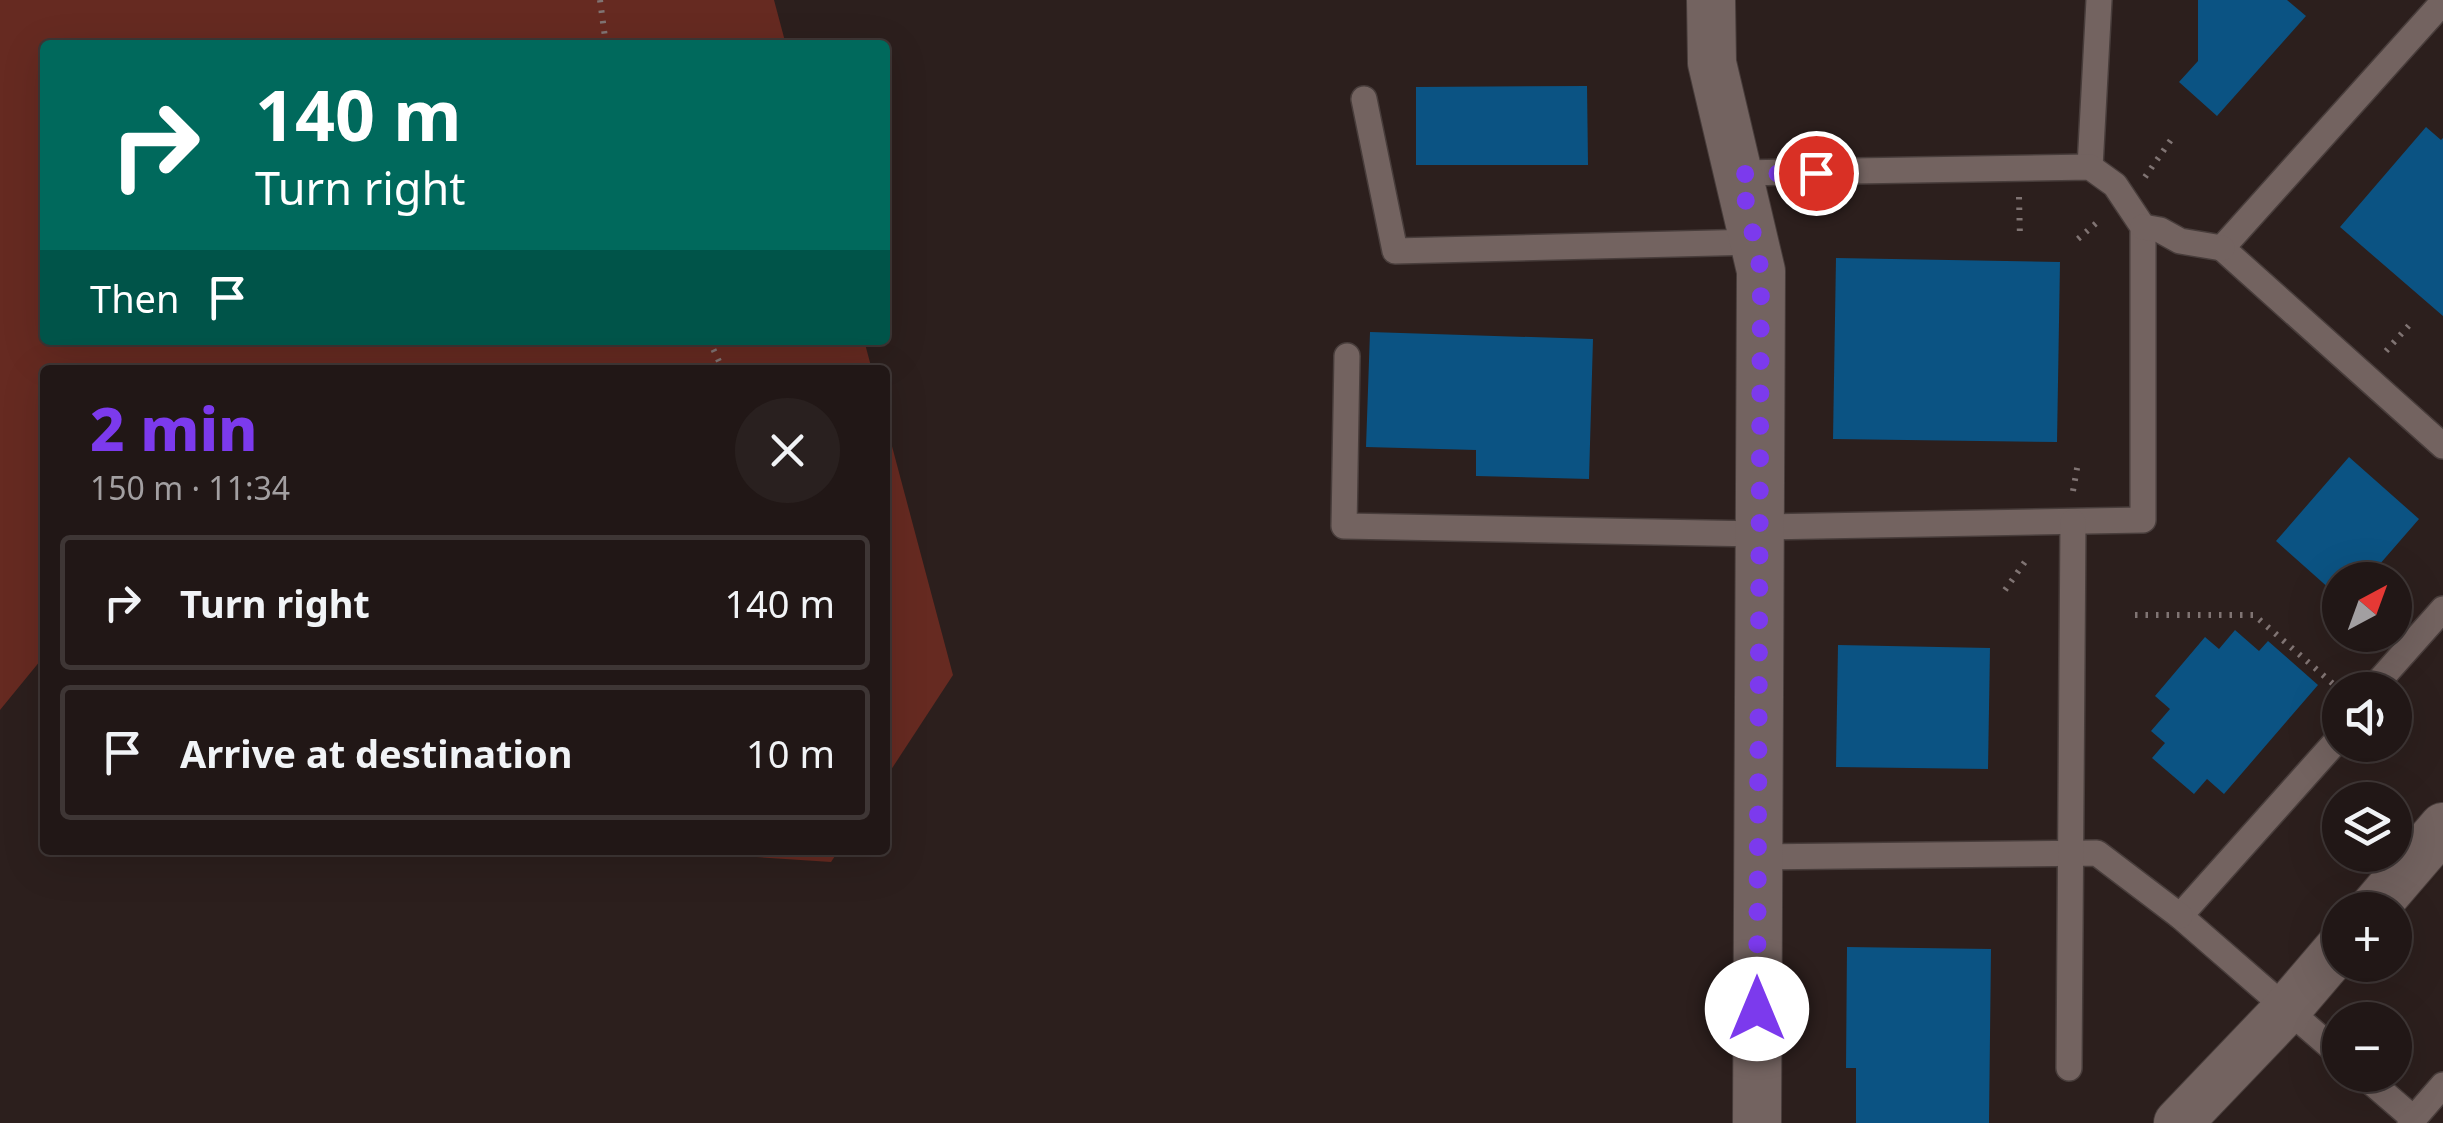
<!DOCTYPE html>
<html lang="en">
<head>
<meta charset="utf-8">
<style>
  :root { --surface:#211716; --page:#29201f; --text:#f1f3f6; --muted:#a29fa1; --line:#3e3635; --accent:#7c3aed }
  body { margin:0; font-family:"Noto Sans",sans-serif; background:var(--page); color:var(--text); height:100vh; display:flex; flex-direction:column; font-size:38px; white-space:nowrap }
  * { box-sizing:border-box; margin:0 }
  p { font-size:32px; color:var(--muted) }
  .icon { flex:none; width:55px; height:55px; fill:none; stroke:currentColor; stroke-width:2; stroke-linecap:round; stroke-linejoin:round }
  .map { position:relative; flex:1; overflow:hidden }
  .panel { position:absolute; left:40px; top:365px; width:850px; height:490px; display:flex; flex-direction:column; background:var(--surface); border-radius:10px; box-shadow:0 10px 40px #0002,0 0 0 2px var(--line) }
  .panel>* { flex:none }
  .top-card { position:absolute; left:40px; top:40px; width:850px; height:305px; border-radius:10px; box-shadow:0 10px 40px #0002,0 0 0 2px var(--line); background:#00695c; color:#fff; overflow:hidden }
  .needle { width:65px; rotate:41deg }
  .buttons { position:absolute; left:2322px; top:562px; display:grid; gap:20px }
  .buttons a { display:grid; place-items:center; width:90px; height:90px; border-radius:50%; background:var(--surface); box-shadow:0 10px 40px #0002,0 0 0 2px var(--line); font-size:50px }
  .pin { position:absolute; display:grid; place-items:center; width:85px; height:85px; color:#fff; margin:-42px; border:5px solid #fff; border-radius:50%; box-shadow:0 2px 10px #0007 }
  .me { position:absolute; width:110px; margin:-55px; rotate:0deg; stroke-linejoin:round; filter:drop-shadow(0 0 8px #0008) }
  .turn { display:flex; align-items:center; gap:35px; height:210px; padding:0 50px; font-size:45px }
  .turn .icon { width:130px; height:130px; stroke-width:2.5 }
  .turn b { display:block; font-size:70px; line-height:85px }
  .then { display:flex; align-items:center; height:95px; padding:0 50px; background:#0003; gap:20px; font-size:38px }
  .round { display:grid; place-items:center; flex:none; width:105px; height:105px; border-radius:52px; background:var(--page) }
  .head { display:flex; align-items:center; justify-content:space-between; height:170px; padding:0 50px }
  h1 { font-size:60px; font-weight:800; line-height:75px; color:var(--accent) }
  ul { padding:0; list-style:none }
  li { display:flex; align-items:center; gap:30px; height:135px; margin:0 20px 15px; padding:0 30px; border:5px solid var(--line); border-radius:10px }
  li div { flex:1 }
  li b { display:block; font-size:38px }
  li em { font-style:normal }
  .map>svg:first-child { display:block }
  .green { fill:#662a21 }
  .building { fill:#0b5383 }
  .lines { fill:none; stroke-linecap:round; stroke-linejoin:round }
  .service-casing { stroke:#483d3b; stroke-width:28 }
  .minor-casing { stroke:#483d3b; stroke-width:50 }
  .path { stroke:#807473; stroke-width:6; stroke-dasharray:2.5 8; stroke-linecap:butt }
  .service { stroke:#736360; stroke-width:25 }
  .minor { stroke:#736360; stroke-width:48 }
  .route { stroke:#7c3aed; stroke-width:18; stroke-dasharray:0 32.4 }
</style>
</head>
<body>
<div class="map">
<svg width="2443" height="1123" viewBox="0 0 2443 1123">
  <rect width="100%" height="100%" fill="#2c1f1d"/>
  <g class="green">
    <path d="M0 0H774L786 45H45V340H864L872 370H45V655L0 710Z"/>
    <path d="M885 420 953 675 885 779Z"/>
    <path d="M648 850H839L831 862Z"/>
  </g>
  <g class="building">
    <path d="M2198 0H2287L2306 16 2217 116 2179 82 2198 61Z"/>
    <path d="M1587 86 1588 165H1416V87Z"/>
    <path d="M2426 127 2441 140 2443 138V316L2340 227Z"/>
    <path d="M1836 258 2060 262 2057 442 1833 439Z"/>
    <path d="M1370 332 1593 339 1589 479 1476 476V450L1366 447Z"/>
    <path d="M2349 457 2419 519 2366 580H2340V598L2276 541Z"/>
    <path d="M2235 630 2259 651 2268 641 2318 685 2224 794 2207 779 2194 794 2152 758 2165 743 2151 731 2170 709 2155 696 2205 637 2219 649Z"/>
    <path d="M1838 645 1990 648 1988 769 1836 767Z"/>
    <path d="M1847 947 1991 949 1989 1123H1856V1068H1846Z"/>
  </g>
  <g class="lines">
    <g class="service-casing">
      <g id="service">
        <path d="M2443 2 2222 248 2443 446"/>
        <path d="M1364 99 1395 251 1756 242"/>
        <path d="M2090 167 2099 0"/>
        <path d="M1740 173 2090 167 2115 185 2143 227V520L1760 527"/>
        <path d="M2143 227 2160 230 2180 241 2222 248"/>
        <path d="M1347 356 1344 526 1759 534"/>
        <path d="M2371 690 2443 609"/>
        <path d="M2340 737 2180 916 2340 1055"/>
        <path d="M1758 857 2097 853 2180 916"/>
        <path d="M2069 1068 2073 522"/>
        <path d="M2363 1075 2414 1119"/>
        <path d="M2410 1123 2443 1085"/>
      </g>
    </g>
    <g class="minor-casing">
      <g id="minor">
        <path d="M1711 0 1712 63 1761 271 1757 1123"/>
        <path d="M2372 910 2443 827"/>
        <path d="M2178 1123 2287 1009 2340 947"/>
      </g>
    </g>
    <g class="path">
      <path d="M600 0 606 45"/>
      <path d="M2145 177 2173 137"/>
      <path d="M2019 197 2020 238"/>
      <path d="M2078 239 2101 219"/>
      <path d="M709 340 723 370"/>
      <path d="M2386 351 2412 322"/>
      <path d="M2073 491 2078 463"/>
      <path d="M2005 590 2027 559"/>
      <path d="M2135 615H2254L2339 689"/>
    </g>
    <use href="#service" class="service"/>
    <use href="#minor" class="minor"/>
  </g>
  <g class="lines">
    <path class="route" d="M1757 1009 1761 271 1740 174 1816 173"/>
  </g>
</svg>
<div class="buttons">
<a><svg class="needle" viewBox="-14 -14 28 28"><path d="M0-13l5 13h-10z" fill="#e53935"/><path d="M0 13l5-13h-10z" fill="#a29fa1"/></svg></a>
<a><svg class="icon" aria-label="sound" viewBox="0 0 24 24"><path d="M4 9h4l5-4v14l-5-4H4zM17 9q2 3 0 6"/></svg></a>
<a><svg class="icon" aria-label="layers" viewBox="0 0 24 24"><path d="M12 4l9 5-9 5-9-5zM3 14l9 5 9-5"/></svg></a>
<a>+</a>
<a>−</a>
</div>
<div class="pin" style="left:1816px;top:173px;background:#d93025"><svg class="icon" aria-label="arrive" viewBox="0 0 24 24"><path d="M6 21V4h12l-3 4 3 4H6"/></svg></div>
<svg class="me" style="left:1757px;top:1009px" viewBox="-20 -20 40 40"><circle r="19" fill="#fff"/><path d="M0-13L10 11 0 6-10 11z" fill="#7c3aed"/></svg>
<div class="top-card">
<div class="turn"><svg class="icon" aria-label="right" viewBox="0 0 24 24"><path d="M7 20v-9h11M14 6l5 5-5 5"/></svg><div><b>140 m</b>Turn right</div></div>
<div class="then">Then<svg class="icon" aria-label="arrive" viewBox="0 0 24 24"><path d="M6 21V4h12l-3 4 3 4H6"/></svg></div>
</div>
<section class="panel">
<div class="head"><div><h1>2 min</h1><p>150 m · 11:34</p></div><a class="round"><svg class="icon" aria-label="close" viewBox="0 0 24 24"><path d="M6 6l12 12M18 6L6 18"/></svg></a></div>
<ul>
<li><svg class="icon" aria-label="right" viewBox="0 0 24 24"><path d="M7 20v-9h11M14 6l5 5-5 5"/></svg><div><b>Turn right</b></div><em>140 m</em></li>
<li><svg class="icon" aria-label="arrive" viewBox="0 0 24 24"><path d="M6 21V4h12l-3 4 3 4H6"/></svg><div><b>Arrive at destination</b></div><em>10 m</em></li>
</ul>
</section>
</div>
</body>
</html>
